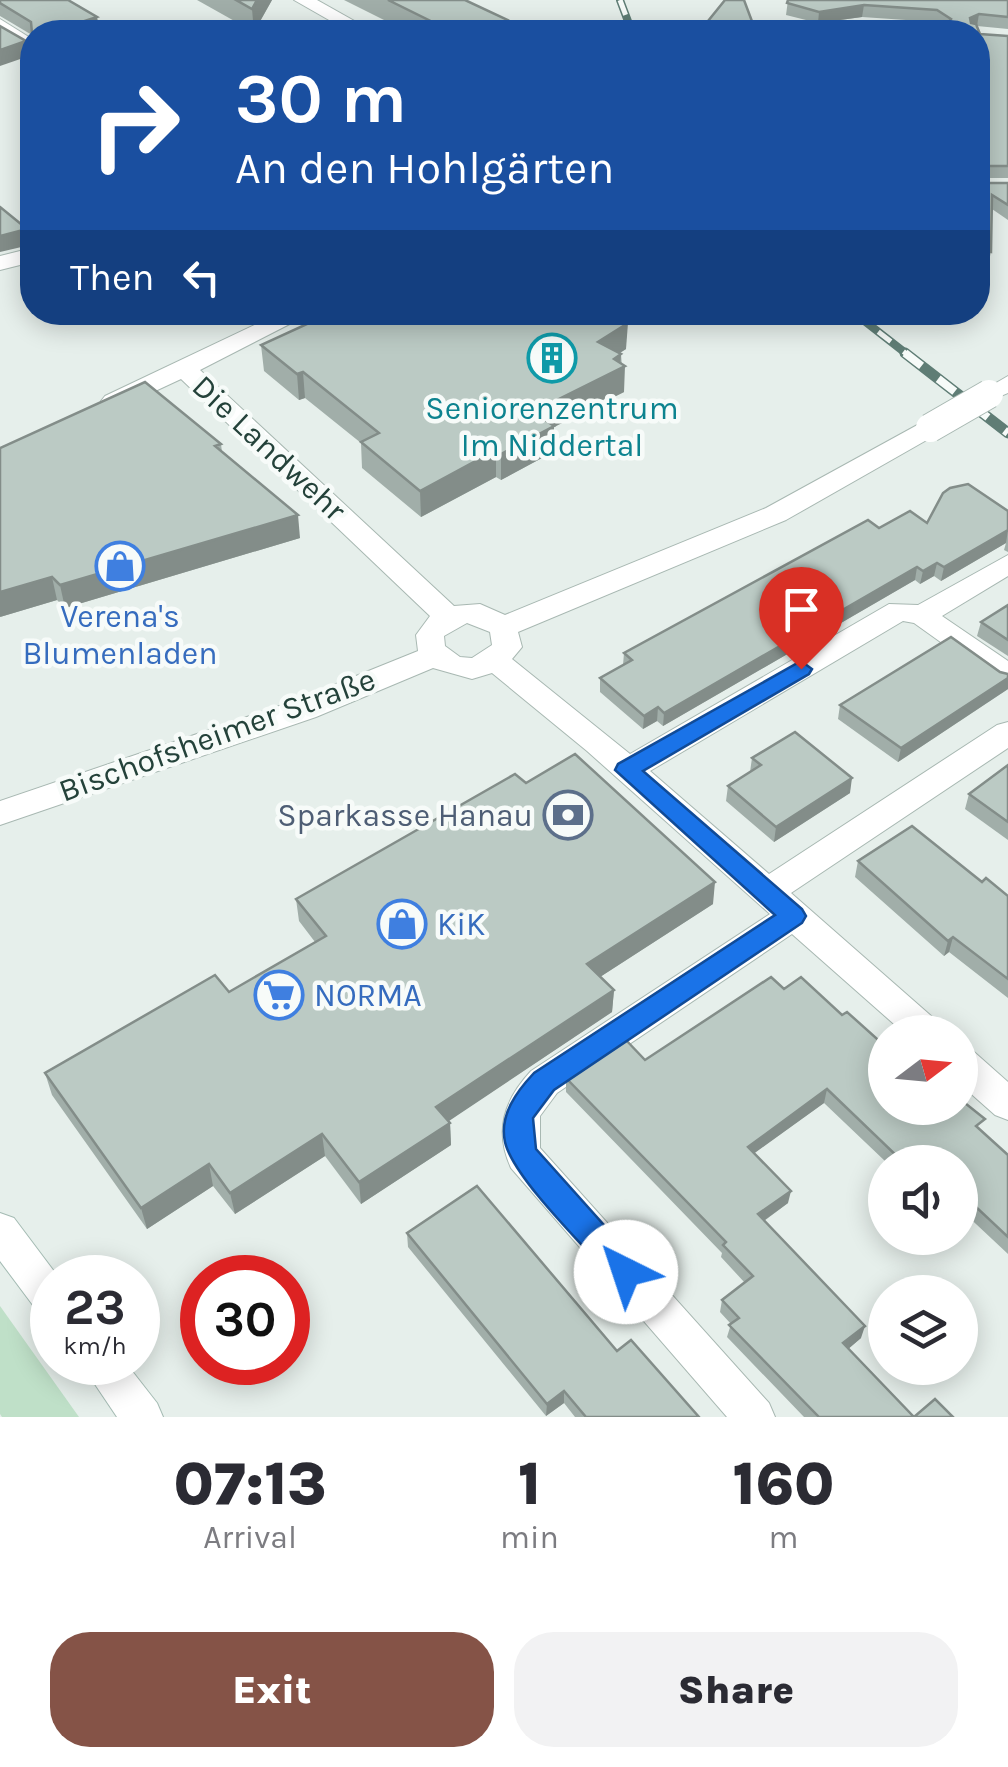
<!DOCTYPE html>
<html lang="en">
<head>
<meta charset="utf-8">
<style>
  :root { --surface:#fff; --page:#f2f2f3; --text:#2b2b33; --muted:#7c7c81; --accent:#855347 }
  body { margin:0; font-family:Karla,sans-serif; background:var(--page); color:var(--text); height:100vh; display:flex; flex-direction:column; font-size:38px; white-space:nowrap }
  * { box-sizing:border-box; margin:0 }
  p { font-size:32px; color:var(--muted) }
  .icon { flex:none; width:55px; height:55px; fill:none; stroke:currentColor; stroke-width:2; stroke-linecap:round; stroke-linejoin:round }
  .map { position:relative; height:1417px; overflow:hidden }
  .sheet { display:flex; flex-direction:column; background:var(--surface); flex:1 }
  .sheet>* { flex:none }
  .top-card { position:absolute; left:20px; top:20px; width:970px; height:305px; border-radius:40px; box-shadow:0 5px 25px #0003; background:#1a4fa0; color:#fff; overflow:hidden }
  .needle { width:65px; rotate:74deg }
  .fabs { position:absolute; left:868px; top:1015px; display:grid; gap:20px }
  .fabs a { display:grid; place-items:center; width:110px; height:110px; border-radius:50%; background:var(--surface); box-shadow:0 5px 25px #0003; font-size:50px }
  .speed { position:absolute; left:30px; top:1255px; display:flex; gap:20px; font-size:50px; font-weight:700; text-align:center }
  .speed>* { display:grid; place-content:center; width:130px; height:130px; border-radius:50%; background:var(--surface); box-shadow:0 5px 25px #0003; line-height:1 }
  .speed small { font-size:25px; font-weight:400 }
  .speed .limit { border:15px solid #d22; background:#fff; color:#111 }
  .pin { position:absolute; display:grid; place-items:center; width:85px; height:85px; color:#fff; margin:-102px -42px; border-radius:50% 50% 50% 0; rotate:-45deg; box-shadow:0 0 10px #0007 }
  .pin .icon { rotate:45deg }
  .me { position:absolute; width:110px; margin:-55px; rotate:319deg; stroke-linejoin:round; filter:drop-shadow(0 0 8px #0008) }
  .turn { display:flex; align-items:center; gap:35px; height:210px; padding:0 50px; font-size:45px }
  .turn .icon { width:130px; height:130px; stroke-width:2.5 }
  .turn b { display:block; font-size:70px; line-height:85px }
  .then { display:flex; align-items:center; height:95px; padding:0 50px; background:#0003; gap:20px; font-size:38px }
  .eta { display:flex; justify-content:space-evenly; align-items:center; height:170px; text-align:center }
  .eta b { font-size:60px; font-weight:800; line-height:70px }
  .primary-button { display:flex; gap:20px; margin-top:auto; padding:20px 50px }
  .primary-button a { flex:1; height:115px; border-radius:40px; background:var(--accent); color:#fff; font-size:40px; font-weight:800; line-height:115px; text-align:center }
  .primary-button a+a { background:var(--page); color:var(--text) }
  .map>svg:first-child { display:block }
  .green { fill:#bfe0c8 }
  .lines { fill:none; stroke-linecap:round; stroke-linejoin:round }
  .minor-casing { stroke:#a8b8b2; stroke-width:2 }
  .secondary-casing { stroke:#a4bbb3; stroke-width:2 }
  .minor { fill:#fff; fill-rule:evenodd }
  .secondary { fill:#fff; fill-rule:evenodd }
  .rail-far1-casing { stroke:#5f7d75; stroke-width:8 }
  .rail-casing { stroke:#5f7d75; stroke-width:11 }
  .rail-far1 { stroke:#f7fbf9; stroke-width:5; stroke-dasharray:16; stroke-linecap:butt }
  .rail { stroke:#f7fbf9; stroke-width:8; stroke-dasharray:21; stroke-linecap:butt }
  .minor-bridge-casing { stroke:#a8b8b2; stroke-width:30; stroke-linecap:butt }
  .minor-bridge { stroke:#fff; stroke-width:28 }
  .wall { fill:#a1aea9 }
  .shaded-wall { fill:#838d89 }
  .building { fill:#bbcac4; stroke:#838d89; stroke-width:2.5 }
  .route { fill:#1a73e8; stroke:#114b97; stroke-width:2.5 }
  .labels { text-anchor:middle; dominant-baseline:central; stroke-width:9; stroke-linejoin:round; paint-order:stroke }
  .culture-label { font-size:32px; fill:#0d838f; stroke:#f7fbf9 }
  .street-label { font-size:32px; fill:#24423a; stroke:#f7fbf9 }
  .shop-label { font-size:32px; fill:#366cbe; stroke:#f7fbf9; text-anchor:start }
  .service-label { font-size:32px; fill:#4e5e75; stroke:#f7fbf9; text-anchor:end }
</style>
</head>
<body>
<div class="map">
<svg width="1008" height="1417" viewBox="0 0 1008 1417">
  <rect width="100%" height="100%" fill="#e6efeb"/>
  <path class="green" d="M0 1306 79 1417H2L0 1414Z"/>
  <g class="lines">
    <g class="minor-casing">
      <g id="minor">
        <path d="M294 0H317L374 32H350Z"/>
        <path d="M0 19 32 39V53L0 34Z"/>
        <path d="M862 21 935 26 945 32H811L821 26Z"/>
        <path d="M32 248V262L0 270V256Z"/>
        <path d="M282 312H313L200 370 454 606 480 604 505 615 766 508 921 423H939L943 428 939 433 786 520 518 632 522 647 512 659 630 754 889 604 918 605 1008 555V576L942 616 1008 661V686L998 683 914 623 903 621 650 771 769 874 997 725 1008 722V748L791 893 938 1022 943 1032H903L792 934 557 1093 540 1116V1148L769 1403 775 1417H727L511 1168C494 1131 504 1100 531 1071L770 914 587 751 492 673 472 679 433 668 316 717 0 825V801L294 701 418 651 416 635 430 616 181 379 123 406H105L101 401 105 396ZM467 623 490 632 492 645 472 658 460 657 445 646 444 636Z"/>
        <path d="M1008 376V393L989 401 980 399 977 394Z"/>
        <path d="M960 1047 973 1051 1008 1082V1120L995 1115 960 1084Z"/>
      </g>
    </g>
    <g class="secondary-casing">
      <g id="secondary">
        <path d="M0 1213 14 1218 59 1278H52V1317L38 1312 0 1261Z"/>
        <path d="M80 1362H125L157 1403 163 1417H117Z"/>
      </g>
    </g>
    <use href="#minor" class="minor"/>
    <use href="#secondary" class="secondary"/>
    <g class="rail-far1-casing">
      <g id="rail-far1">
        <path d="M620 0 632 32"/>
        <path d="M853 312 908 355"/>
      </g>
    </g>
    <g class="rail-casing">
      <path id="rail" d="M905 353 1008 433"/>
    </g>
    <use href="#rail-far1" class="rail-far1"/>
    <use href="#rail" class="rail"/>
    <g class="minor-bridge-casing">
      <path id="minor-bridge" d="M930 428 989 394"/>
    </g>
    <use href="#minor-bridge" class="minor-bridge"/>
  </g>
  <g class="wall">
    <path d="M0 0 97 17 99 31 32 35 0 16Z"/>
    <path d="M197 0H272L254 32Z"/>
    <path d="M344 0H465L518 25 543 32H408Z"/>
    <path d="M788 0H1008V29L977 26 980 34 1008 36V178H978V183H1008V220L992 209 991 252 988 265 978 263V32L935 22 862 17 818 23 786 15Z"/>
    <path d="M261 345 626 349 620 353 621 354 624 392 554 427 553 452 501 480 496 477 421 517 362 468 361 443 305 398 299 400 264 371Z"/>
    <path d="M221 444 222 452 300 538 65 608 57 600 0 617Z"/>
    <path d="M1008 511V552L1004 550 1006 543 941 581 934 576 920 584 915 580 663 726 657 721 643 729 600 692V678L623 665 624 653 879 528Z"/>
    <path d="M1008 605V656L977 636 981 622Z"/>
    <path d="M1000 672 1008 689 898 762 838 719 840 705Z"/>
    <path d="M752 758 850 793 774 842 726 801 728 786 750 772Z"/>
    <path d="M1008 765V840L965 809 969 794Z"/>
    <path d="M526 783 713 904 600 977 614 990 612 1012 448 1121 450 1123 451 1145 361 1204 325 1156 235 1214 213 1186 147 1229 52 1095 45 1073 229 992 315 942 299 921 296 899Z"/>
    <path d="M858 861 982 882 1008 896V998L949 952 944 956 855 877Z"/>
    <path d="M784 989 842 1015 885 1047 1008 1155V1254L960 1209V1162H886L824 1103 754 1153 788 1203 764 1221 861 1338 848 1349 914 1417H953H804L727 1337 731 1324 720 1312 722 1300 745 1283 721 1257 722 1253 566 1092V1078L645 1060Z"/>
    <path d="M407 1233 617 1351 699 1417H575L564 1403 546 1416 408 1247Z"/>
  </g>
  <g class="shaded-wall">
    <path d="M257 0H272L254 32 252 9Z"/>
    <path d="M864 5 862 17 818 23 819 12Z"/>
    <path d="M979 14 977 26 968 30 970 18Z"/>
    <path d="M97 17 99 31 95 32H51Z"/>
    <path d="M26 41 29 56 0 66V50Z"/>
    <path d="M27 229 30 245 0 252V236Z"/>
    <path d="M628 323 626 349 597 367 598 342Z"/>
    <path d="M621 354 620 368 625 366 624 392 554 427 553 452 501 480V454L533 412Z"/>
    <path d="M303 372 305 398 299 400 297 374Z"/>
    <path d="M496 450V477L421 517 420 491Z"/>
    <path d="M298 515 300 538 65 608 60 585Z"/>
    <path d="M1008 530 1006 543 941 581 944 567Z"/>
    <path d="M937 563 934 576 920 584 923 571Z"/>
    <path d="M917 567 915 580 663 726 664 713Z"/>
    <path d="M52 577 57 600 0 617V592Z"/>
    <path d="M1008 678V689L898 762 901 748Z"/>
    <path d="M658 707 657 721 643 729 644 716Z"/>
    <path d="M852 778 850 793 774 842 776 827Z"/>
    <path d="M715 882 713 904 586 986 587 964Z"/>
    <path d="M953 937 949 952 944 956 948 941Z"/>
    <path d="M614 990 612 1012 437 1129 436 1107Z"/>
    <path d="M827 1089 824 1103 745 1160 748 1147Z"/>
    <path d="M450 1123 451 1145 361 1204 359 1182Z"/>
    <path d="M322 1134 325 1156 235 1214 230 1193Z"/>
    <path d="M209 1164 213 1186 147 1229 141 1208Z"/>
    <path d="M791 1191 788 1203 755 1227 758 1214Z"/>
    <path d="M865 1326 861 1338 840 1356 843 1343Z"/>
    <path d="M564 1391V1403L546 1416 547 1404Z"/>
  </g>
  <g class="building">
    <path d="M0 0H68L97 17 51 32 32 33 31 22 0 3Z"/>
    <path d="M236 0H257L252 9Z"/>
    <path d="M388 0H465L518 25 524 23 543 32H453Z"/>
    <path d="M725 0H744L756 32H706L704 26Z"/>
    <path d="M788 0H1008V17L979 14 970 18 971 23 976 24 980 34 1008 36V166H978V183H1008V205L992 195 991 252 978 249V32H844L846 24H947L951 19 937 10 864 5 819 12 787 3Z"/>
    <path d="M0 26 26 41 0 50Z"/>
    <path d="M0 207 27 229 0 236Z"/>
    <path d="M333 312H608L628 323 598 342 621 354 614 359 625 366 533 412 554 426 501 454 496 450 420 491 361 442 379 433 303 372 297 374 261 345Z"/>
    <path d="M145 382 221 444 215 446 298 515 60 585 52 577 0 592V448Z"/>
    <path d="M968 484 1008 511V530L944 567 937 563 923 571 917 567 664 713 658 707 644 716 600 678 632 660 624 653 868 520 879 528 910 511 927 523 943 493 950 488Z"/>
    <path d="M1008 605V640L981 622Z"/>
    <path d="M951 637 1000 672 1008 674V678L901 748 840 705Z"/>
    <path d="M795 732 852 778 776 827 728 786 761 765 752 758Z"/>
    <path d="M575 754 715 882 587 964 614 990 436 1107 450 1123 359 1182 322 1134 230 1193 209 1164 141 1208 45 1073 215 975 229 992 326 936 296 899 515 774 526 783Z"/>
    <path d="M1008 765V822L969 794Z"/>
    <path d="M912 826 982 882 986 878 1008 896V979L953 937 948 941 858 861Z"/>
    <path d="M771 977 784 989 801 977 842 1015 847 1012 885 1046V1108H960V1099L985 1119 976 1126 1008 1155V1237L960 1192V1162H903L827 1089 748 1147 791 1191 758 1214 865 1326 843 1343 914 1417 935 1399 953 1417H819L729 1325 739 1318 722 1300 753 1276 723 1245 726 1242 566 1078 625 1039 645 1060Z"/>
    <path d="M477 1186 617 1351 631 1340 699 1417H586L564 1391 547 1404 407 1233Z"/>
  </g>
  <path class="route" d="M801 661 812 669 809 674 643 771 802 909 806 916 802 923 554 1090 533 1118 536 1149 637 1262 641 1272 637 1282 626 1286 616 1282C589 1251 513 1178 505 1142 499 1115 517 1091 534 1073L775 915 615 770 618 764Z"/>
  <defs>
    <g id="building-ring" transform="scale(2.5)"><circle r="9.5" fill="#f7fbf9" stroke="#0f9aa8" stroke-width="1.5"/><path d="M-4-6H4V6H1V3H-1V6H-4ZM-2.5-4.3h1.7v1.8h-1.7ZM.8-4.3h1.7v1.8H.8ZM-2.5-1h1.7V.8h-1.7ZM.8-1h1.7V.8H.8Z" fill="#0f9aa8"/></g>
    <g id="shop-ring" transform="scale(2.5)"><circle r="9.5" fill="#f7fbf9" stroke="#3f7fe0" stroke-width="1.5"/><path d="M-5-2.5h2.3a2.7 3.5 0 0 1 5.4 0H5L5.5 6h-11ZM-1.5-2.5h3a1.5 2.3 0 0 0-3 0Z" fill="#3f7fe0"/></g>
    <g id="bank-ring" transform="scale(2.5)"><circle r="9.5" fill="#f7fbf9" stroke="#5c6f8a" stroke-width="1.5"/><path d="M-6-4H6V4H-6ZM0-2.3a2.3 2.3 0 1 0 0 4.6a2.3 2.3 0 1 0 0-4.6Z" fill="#5c6f8a"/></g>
    <g id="supermarket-ring" transform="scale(2.5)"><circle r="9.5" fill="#f7fbf9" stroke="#3f7fe0" stroke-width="1.5"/><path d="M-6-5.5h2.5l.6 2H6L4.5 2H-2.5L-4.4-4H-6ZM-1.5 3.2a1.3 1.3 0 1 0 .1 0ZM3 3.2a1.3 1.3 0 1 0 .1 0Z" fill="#3f7fe0"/></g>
  </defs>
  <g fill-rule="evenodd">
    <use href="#building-ring" x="552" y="358"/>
    <use href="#shop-ring" x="120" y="566"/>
    <use href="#bank-ring" x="568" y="815"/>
    <use href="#shop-ring" x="402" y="924"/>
    <use href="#supermarket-ring" x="279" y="995"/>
  </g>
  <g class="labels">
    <g class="culture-label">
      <text x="552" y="408">Seniorenzentrum<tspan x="552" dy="37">Im Niddertal</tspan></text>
    </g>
    <g class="street-label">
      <text transform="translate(269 448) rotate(43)">Die Landwehr</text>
      <text transform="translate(217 735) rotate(-20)">Bischofsheimer Straße</text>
    </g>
    <g class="shop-label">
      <text x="120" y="616" text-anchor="middle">Verena's<tspan x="120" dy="37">Blumenladen</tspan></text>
      <text x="437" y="924">KiK</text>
      <text x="314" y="995">NORMA</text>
    </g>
    <g class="service-label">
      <text x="533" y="815">Sparkasse Hanau</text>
    </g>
  </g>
</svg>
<div class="fabs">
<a><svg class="needle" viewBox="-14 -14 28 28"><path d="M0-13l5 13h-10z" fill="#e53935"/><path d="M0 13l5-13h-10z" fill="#7c7c81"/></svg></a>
<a><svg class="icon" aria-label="sound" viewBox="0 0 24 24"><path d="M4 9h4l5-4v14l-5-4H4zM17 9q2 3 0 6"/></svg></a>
<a><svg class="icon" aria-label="layers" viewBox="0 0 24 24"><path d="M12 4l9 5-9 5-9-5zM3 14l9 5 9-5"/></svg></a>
</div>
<div class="speed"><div>23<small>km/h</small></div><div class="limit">30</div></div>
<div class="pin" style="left:801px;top:669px;background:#d93025"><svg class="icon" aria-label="arrive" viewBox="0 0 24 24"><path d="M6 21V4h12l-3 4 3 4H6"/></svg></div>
<svg class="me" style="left:626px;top:1272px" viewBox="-20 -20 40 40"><circle r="19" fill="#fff"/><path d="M0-13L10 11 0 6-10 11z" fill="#1a73e8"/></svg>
<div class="top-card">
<div class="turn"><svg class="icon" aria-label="right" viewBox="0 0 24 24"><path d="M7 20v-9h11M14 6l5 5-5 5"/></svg><div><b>30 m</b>An den Hohlgärten</div></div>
<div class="then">Then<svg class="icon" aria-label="left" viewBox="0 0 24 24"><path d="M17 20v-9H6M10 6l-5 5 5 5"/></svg></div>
</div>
</div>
<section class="sheet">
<div class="eta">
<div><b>07:13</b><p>Arrival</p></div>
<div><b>1</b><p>min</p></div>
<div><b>160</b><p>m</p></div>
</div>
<div class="primary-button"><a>Exit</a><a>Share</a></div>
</section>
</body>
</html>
